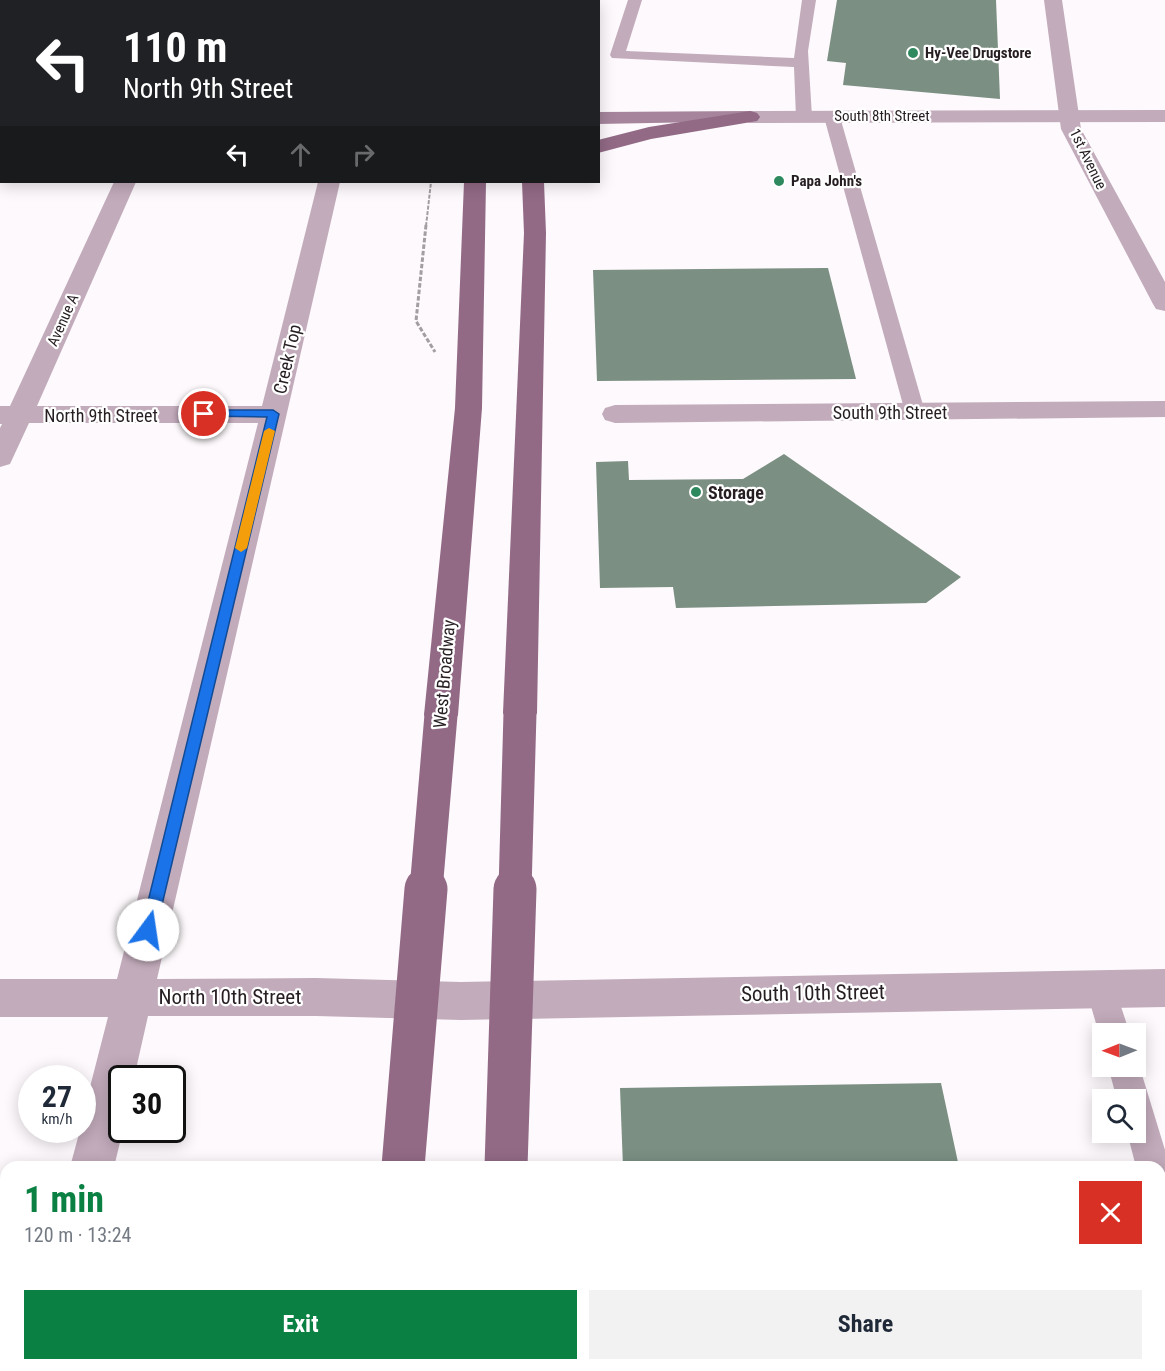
<!DOCTYPE html>
<html lang="en">
<head>
<meta charset="utf-8">
<style>
  :root { --surface:#fff; --page:#f2f2f3; --text:#1f2937; --muted:#747a83; --accent:#0b8043 }
  body { margin:0; font-family:"Roboto Condensed",sans-serif; background:var(--page); color:var(--text); height:100vh; display:flex; flex-direction:column; font-size:22px; white-space:nowrap }
  * { box-sizing:border-box; margin:0 }
  p { font-size:20px; color:var(--muted) }
  .icon { flex:none; width:33px; height:33px; fill:none; stroke:currentColor; stroke-width:2; stroke-linecap:round; stroke-linejoin:round }
  .map { position:relative; flex:1; overflow:hidden }
  .details { position:absolute; left:0px; top:1161px; width:1166px; height:210px; display:flex; flex-direction:column; background:var(--surface); border-radius:18px 18px 0 0; box-shadow:0 3px 15px #0003 }
  .details>* { flex:none }
  .banner { position:absolute; left:0px; top:0px; width:600px; height:183px; box-shadow:0 3px 15px #0003; background:#202124; color:#fff; overflow:hidden }
  .needle { width:39px; rotate:269deg }
  .tools { position:absolute; left:1092px; top:1023px; display:grid; gap:12px }
  .tools a { display:grid; place-items:center; width:54px; height:54px; border-radius:0px; background:var(--surface); box-shadow:0 3px 15px #0003; font-size:30px }
  .speed { position:absolute; left:18px; top:1065px; display:flex; gap:12px; font-size:30px; font-weight:700; text-align:center }
  .speed>* { display:grid; place-content:center; width:78px; height:78px; border-radius:50%; background:var(--surface); box-shadow:0 3px 15px #0003; line-height:1 }
  .speed small { font-size:15px; font-weight:400 }
  .speed .limit { border:3px solid #111; border-radius:9px; background:#fff; color:#111 }
  .pin { position:absolute; display:grid; place-items:center; width:51px; height:51px; color:#fff; margin:-26px; border:3px solid #fff; border-radius:50%; box-shadow:0 2px 6px #0007 }
  .me { position:absolute; width:66px; margin:-33px; rotate:14deg; stroke-linejoin:round; filter:drop-shadow(0 0 4px #0008) }
  .turn { display:flex; align-items:center; gap:21px; height:126px; padding:0 24px; font-size:27px }
  .turn .icon { width:78px; height:78px; stroke-width:2.5 }
  .turn b { display:block; font-size:42px; line-height:51px }
  .lanes { display:flex; align-items:center; height:57px; padding:0 24px; background:#0003; justify-content:center; gap:30px; direction:ltr }
  .lanes .off { opacity:.35 }
  .round { display:grid; place-items:center; flex:none; width:63px; height:63px; border-radius:0px; background:var(--page) }
  .summary { display:flex; align-items:center; justify-content:space-between; height:102px; padding:0 24px }
  h1 { font-size:36px; font-weight:700; line-height:45px; color:var(--accent) }
  .cta { display:flex; gap:12px; margin-top:auto; padding:12px 24px }
  .cta a { flex:1; height:69px; border-radius:0px; background:var(--accent); color:#fff; font-size:24px; font-weight:700; line-height:69px; text-align:center }
  .cta a+a { background:var(--page); color:var(--text) }
  .map>svg:first-child { display:block }
  .building { fill:#7b8f83 }
  .lines { fill:none; stroke-linecap:round; stroke-linejoin:round }
  .path-far1 { stroke:#a39ea1; stroke-width:2; stroke-dasharray:4 1.5; stroke-linecap:butt }
  .path { stroke:#a39ea1; stroke-width:3; stroke-dasharray:4.5 2; stroke-linecap:butt }
  .service { fill:#c2abbb; fill-rule:evenodd }
  .minor { fill:#c2abbb; fill-rule:evenodd }
  .tertiary { fill:#c2abbb; fill-rule:evenodd }
  .secondary { fill:#a6859c; fill-rule:evenodd }
  .primary { fill:#926a86; fill-rule:evenodd }
  .primary-bridge-far1 { stroke:#926a86; stroke-width:33 }
  .primary-bridge { stroke:#926a86; stroke-width:43 }
  .route { fill:#1a73e8; stroke:#114b97; stroke-width:1.5 }
  .slow { fill:#f59e0b }
  .poi-dot { fill:#2f895f; stroke:#fff; stroke-width:2 }
  .labels { text-anchor:middle; dominant-baseline:central; stroke-width:4.5; stroke-linejoin:round; paint-order:stroke }
  .far-poi-label { font-size:15px; font-weight:bold; fill:#261e23; stroke:#fff; text-anchor:start }
  .far-street-label { font-size:15px; fill:#261e23; stroke:#fff }
  .street-label { font-size:18px; fill:#261e23; stroke:#fff }
  .poi-label { font-size:18px; font-weight:bold; fill:#261e23; stroke:#fff; text-anchor:start }
  .near-street-label { font-size:21px; fill:#261e23; stroke:#fff }
</style>
</head>
<body>
<div class="map">
<svg width="1165" height="1371" viewBox="0 0 1165 1371">
  <rect width="100%" height="100%" fill="#fdf9fc"/>
  <g class="building">
    <path d="M837 0H996L1000 99 843 85 846 63 827 61Z"/>
    <path d="M828 268 856 379 597 381 593 270Z"/>
    <path d="M784 454 961 577 926 603 676 608 673 587 600 588 596 462 628 461 629 480 743 479Z"/>
    <path d="M941 1083 959 1167H623L620 1088Z"/>
  </g>
  <g class="lines">
    <path class="path-far1" d="M426 226 431 182"/>
    <path class="path" d="M426 225 416 321 435 352"/>
    <g class="service">
      <path d="M628 0H642L626 51 794 58 802 0H816L808 51 812 117 804 122 796 117 794 67 612 58 610 55Z"/>
      <path d="M832 112 840 117 925 412 922 417 915 419 908 417 905 412 824 117Z"/>
      <path d="M1101 975 1112 979 1130 1034H1102V1044L1086 989 1090 979Z"/>
      <path d="M1136 1055 1165 1150V1226L1160 1224V1167H1136L1127 1132H1136V1100H1117L1108 1066H1136Z"/>
    </g>
    <g class="minor">
      <path d="M62 0H80L61 2Z"/>
      <rect x="332" y="0" width="18" height="2"/>
      <path d="M1044 0H1062L1081 129 1165 282V311L1156 309 1153 304 1061 129Z"/>
      <path d="M2 73V86L0 87V74Z"/>
      <path d="M114 182H136L37 406H262L318 182H340L157 979 316 978 461 982 1165 969V1007L461 1020 316 1016H148L134 1078H122L123 1130 114 1167H70L80 1130H82V1118L108 1017H0V979H117L258 423H29L10 464 0 467V428L2 424H0V406H10Z"/>
      <path d="M1165 401V417L615 423 605 420 602 414 605 408 615 405Z"/>
      <path d="M20 1365H68L67 1371H19Z"/>
    </g>
    <path class="tertiary" d="M1165 110V122L750 123 743 121 740 117 743 113 750 111Z"/>
    <g class="secondary">
      <path d="M564 0H582L563 2Z"/>
      <path d="M750 111 757 113 760 117 757 121 598 124V112Z"/>
      <rect x="0" y="114" width="2" height="12"/>
    </g>
    <g class="primary">
      <rect x="482" y="0" width="18" height="2"/>
      <rect x="524" y="0" width="18" height="2"/>
      <path d="M750 111 757 113 760 117 757 121 651 139 598 153V140L649 127Z"/>
      <path d="M464 182H486L482 408 458 715 453 724 441 728 429 724 424 715 455 408Z"/>
      <path d="M522 182H544L546 233 537 713 532 722 520 726 508 722 503 713 524 233Z"/>
      <path d="M363 1365H411L410 1371H362Z"/>
      <rect x="476" y="1365" width="48" height="6"/>
    </g>
    <g class="primary-bridge-far1">
      <path d="M426 890 441 715"/>
      <path d="M515 890 520 713"/>
    </g>
    <g class="primary-bridge">
      <path d="M403 1167 426 889"/>
      <path d="M506 1167 515 889"/>
    </g>
  </g>
  <path class="route" d="M204 410H273L279 414 156 930 154 935 148 937 143 935 141 930 267 417 200 416V412Z"/>
  <path class="slow" d="M269 428 275 431 247 548 241 552 235 548 264 431Z"/>
  <g class="poi-dot">
    <circle cx="913" cy="53" r="6"/>
    <circle cx="779" cy="181" r="6"/>
    <circle cx="696" cy="492" r="6"/>
  </g>
  <g class="labels">
    <g class="far-poi-label">
      <text x="925" y="53">Hy-Vee Drugstore</text>
      <text x="791" y="181">Papa John's</text>
    </g>
    <g class="far-street-label">
      <text x="882" y="116">South 8th Street</text>
      <text transform="translate(1088 159) rotate(64)">1st Avenue</text>
      <text transform="translate(63 320) rotate(-66)">Avenue A</text>
    </g>
    <g class="street-label">
      <text transform="translate(287 359) rotate(-77)">Creek Top</text>
      <text x="890" y="412">South 9th Street</text>
      <text x="101" y="415">North 9th Street</text>
      <text transform="translate(444 674) rotate(-85)">West Broadway</text>
    </g>
    <g class="poi-label">
      <text x="708" y="492">Storage</text>
    </g>
    <g class="near-street-label">
      <text transform="translate(813 993) rotate(-1)">South 10th Street</text>
      <text x="230" y="997">North 10th Street</text>
    </g>
  </g>
</svg>
<div class="tools">
<a><svg class="needle" viewBox="-14 -14 28 28"><path d="M0-13l5 13h-10z" fill="#e53935"/><path d="M0 13l5-13h-10z" fill="#747a83"/></svg></a>
<a><svg class="icon" aria-label="search" viewBox="0 0 24 24"><circle cx="10" cy="10" r="6"/><path d="M15 15l6 6"/></svg></a>
</div>
<div class="speed"><div>27<small>km/h</small></div><div class="limit">30</div></div>
<div class="pin" style="left:204px;top:414px;background:#d93025"><svg class="icon" aria-label="arrive" viewBox="0 0 24 24"><path d="M6 21V4h12l-3 4 3 4H6"/></svg></div>
<svg class="me" style="left:148px;top:930px" viewBox="-20 -20 40 40"><circle r="19" fill="#fff"/><path d="M0-13L10 11 0 6-10 11z" fill="#1a73e8"/></svg>
<div class="banner">
<div class="turn"><svg class="icon" aria-label="left" viewBox="0 0 24 24"><path d="M17 20v-9H6M10 6l-5 5 5 5"/></svg><div><b>110 m</b>North 9th Street</div></div>
<div class="lanes"><svg class="icon" aria-label="left" viewBox="0 0 24 24"><path d="M17 20v-9H6M10 6l-5 5 5 5"/></svg><svg class="icon off" aria-label="ahead" viewBox="0 0 24 24"><path d="M12 20V5M6 11l6-6 6 6"/></svg><svg class="icon off" aria-label="right" viewBox="0 0 24 24"><path d="M7 20v-9h11M14 6l5 5-5 5"/></svg></div>
</div>
<section class="details">
<div class="summary"><div><h1>1 min</h1><p>120 m · 13:24</p></div><a class="round" style="background:#d93025;color:#fff"><svg class="icon" aria-label="close" viewBox="0 0 24 24"><path d="M6 6l12 12M18 6L6 18"/></svg></a></div>
<div class="cta"><a>Exit</a><a>Share</a></div>
</section>
</div>
</body>
</html>
